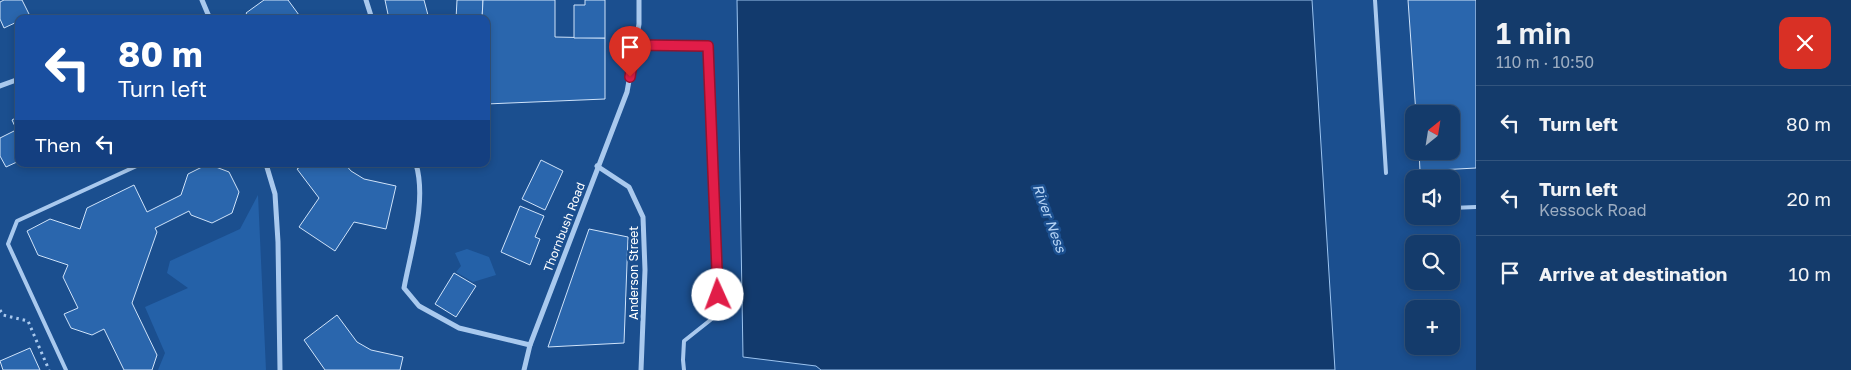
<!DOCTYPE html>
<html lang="en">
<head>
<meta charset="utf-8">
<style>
  :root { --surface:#143b6b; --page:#1d4271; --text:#f1f3f6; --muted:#9dadc1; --line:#33557e }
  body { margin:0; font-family:"Golos Text",sans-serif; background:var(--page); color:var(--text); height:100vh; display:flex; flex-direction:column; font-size:19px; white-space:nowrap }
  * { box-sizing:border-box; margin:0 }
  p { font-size:16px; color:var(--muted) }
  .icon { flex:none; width:28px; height:28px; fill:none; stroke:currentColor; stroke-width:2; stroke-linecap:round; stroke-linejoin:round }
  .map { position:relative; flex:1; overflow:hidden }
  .side { display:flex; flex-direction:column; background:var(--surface); width:375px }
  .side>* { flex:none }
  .top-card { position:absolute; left:15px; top:15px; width:475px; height:152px; border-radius:10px; box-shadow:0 2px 8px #0003,0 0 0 1px var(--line); background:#1a4fa0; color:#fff; overflow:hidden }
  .needle { width:32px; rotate:30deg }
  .fabs { position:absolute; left:1405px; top:105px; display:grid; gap:10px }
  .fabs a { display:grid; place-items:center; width:55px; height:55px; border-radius:10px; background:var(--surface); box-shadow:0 2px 8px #0003,0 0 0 1px var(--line); font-size:25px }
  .pin { position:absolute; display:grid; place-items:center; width:42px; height:42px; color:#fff; margin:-51px -21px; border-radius:50% 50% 50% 0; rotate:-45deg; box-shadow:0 0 5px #0007 }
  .pin .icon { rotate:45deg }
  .me { position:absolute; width:55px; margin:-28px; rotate:358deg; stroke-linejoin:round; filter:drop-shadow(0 0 4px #0008) }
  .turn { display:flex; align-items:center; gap:18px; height:105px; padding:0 20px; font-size:22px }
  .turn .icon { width:65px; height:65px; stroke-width:2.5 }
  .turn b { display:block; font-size:35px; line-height:42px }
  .then { display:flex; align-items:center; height:48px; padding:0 20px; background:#0003; gap:10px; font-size:19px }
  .round { display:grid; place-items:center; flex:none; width:52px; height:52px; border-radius:10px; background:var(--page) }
  .headline { display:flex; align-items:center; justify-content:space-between; height:85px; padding:0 20px }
  h1 { font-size:30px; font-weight:600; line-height:38px }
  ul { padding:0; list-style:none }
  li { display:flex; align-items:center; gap:15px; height:75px; padding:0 20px; border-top:1px solid var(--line) }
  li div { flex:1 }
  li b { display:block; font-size:19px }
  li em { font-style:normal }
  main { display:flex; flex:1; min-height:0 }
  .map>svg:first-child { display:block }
  .green { fill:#2461a8 }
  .water { fill:#123a6d; stroke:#9cc4f0 }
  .building { fill:#2a66ad; stroke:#cfe3fa }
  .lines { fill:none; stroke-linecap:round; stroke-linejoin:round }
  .path { stroke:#a9c9ee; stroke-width:3; stroke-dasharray:2.5 4; stroke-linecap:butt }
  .lane { stroke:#a9c9ee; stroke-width:4 }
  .street { stroke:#a9c9ee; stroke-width:5 }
  .route-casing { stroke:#92132f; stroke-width:12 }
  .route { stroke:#e11d48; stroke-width:9 }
  .labels { text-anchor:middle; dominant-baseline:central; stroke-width:5; stroke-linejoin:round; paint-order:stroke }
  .street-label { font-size:12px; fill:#fff; stroke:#1b4f8f }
  .water-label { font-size:14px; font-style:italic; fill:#b5d3f5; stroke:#1b4f8f }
</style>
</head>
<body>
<main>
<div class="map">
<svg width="1476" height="370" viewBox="0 0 1476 370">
  <rect width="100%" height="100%" fill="#1b4f8f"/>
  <g class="green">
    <path d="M258 195 266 370H158L165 353 145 307 188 288 167 273 170 261 240 229Z"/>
    <path d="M467 249 489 257 496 275 473 282 456 272 461 266 455 253Z"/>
  </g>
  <path class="water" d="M737 0H1312L1335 370H821L816 366 743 357Z"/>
  <g class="building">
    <path d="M4 0H22L30 16 19 19V21L4 28 0 19V2Z"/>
    <path d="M264 0H288L299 15 306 19H250L246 13Z"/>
    <path d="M385 0H424L429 19H389Z"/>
    <path d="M457 0H483L482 19H456Z"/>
    <path d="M483 0H555V37L605 38V99L486 104V19H482Z"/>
    <path d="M585 0H605V38H574V5H585Z"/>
    <path d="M1408 0H1476V168L1420 171 1419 151H1451V114H1416Z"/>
    <path d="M19 116V135L12 120Z"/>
    <path d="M16 130 19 135V161L6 167 0 156V138Z"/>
    <path d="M541 160 563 171 545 210 522 199Z"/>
    <path d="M208 164 229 172 239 192 232 213 212 223 191 215 189 211 155 228 157 232 132 303 157 355 152 370H124L104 329 92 335 71 328 64 314 78 308 63 277 68 265 38 255 27 231 50 219 80 229 87 208 134 185 147 212 181 195 188 174Z"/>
    <path d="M305 164H345L351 171 364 179 396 186 386 229 354 222 335 251 299 227 319 198 297 169Z"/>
    <path d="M520 206 544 216 535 237 540 239 530 265 501 252Z"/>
    <path d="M589 229 628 237 624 343 548 347Z"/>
    <path d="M454 273 476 286 456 317 435 304Z"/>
    <path d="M337 315 357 342 371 350 403 357 400 370H325L304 340Z"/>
    <path d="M30 348 40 370H3L0 361Z"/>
  </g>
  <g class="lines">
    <path class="path" d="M0 310 3 315 28 321 49 370"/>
    <g class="lane">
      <path d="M1375 0 1386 173"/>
      <path d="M635 45 708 46 718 314 684 341 683 360 684 370"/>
      <path d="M1451 208 1476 207"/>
      <path d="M66 370 8 244 17 221 141 164"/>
    </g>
    <g class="street">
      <path d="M202 0 210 19"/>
      <path d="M366 0 372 19"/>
      <path d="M202 19 209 16"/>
      <path d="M0 86 19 79"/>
      <path d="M266 164 275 194 278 242 280 370"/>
      <path d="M416 164C427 201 411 250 404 288L419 306 459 328 530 345"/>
      <path d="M597 166 629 187 643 217 645 270 641 370"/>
      <path d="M524 370 530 345 627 92 639 24V0"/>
    </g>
  </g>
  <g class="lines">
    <g class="route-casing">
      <path id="route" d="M630 77 635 45 708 46 718 295"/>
    </g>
    <use href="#route" class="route"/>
  </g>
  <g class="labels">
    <g class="street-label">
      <text transform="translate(564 227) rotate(-69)">Thornbush Road</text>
      <text transform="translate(633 273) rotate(-90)">Anderson Street</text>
    </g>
    <g class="water-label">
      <text transform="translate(1050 218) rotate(70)">River Ness</text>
    </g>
  </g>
</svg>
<div class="fabs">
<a><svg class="needle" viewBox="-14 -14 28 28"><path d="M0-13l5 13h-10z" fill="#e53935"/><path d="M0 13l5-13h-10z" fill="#9dadc1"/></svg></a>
<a><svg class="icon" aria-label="sound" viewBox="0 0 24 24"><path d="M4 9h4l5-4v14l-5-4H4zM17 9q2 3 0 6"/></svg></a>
<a><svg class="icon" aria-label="search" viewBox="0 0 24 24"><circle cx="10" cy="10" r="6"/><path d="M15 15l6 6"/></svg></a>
<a>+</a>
</div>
<div class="pin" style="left:630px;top:77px;background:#d93025"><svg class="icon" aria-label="arrive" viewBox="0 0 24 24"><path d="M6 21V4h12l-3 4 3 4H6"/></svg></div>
<svg class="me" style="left:718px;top:295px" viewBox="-20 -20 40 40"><circle r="19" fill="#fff"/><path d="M0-13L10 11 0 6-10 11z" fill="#e11d48"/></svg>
<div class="top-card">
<div class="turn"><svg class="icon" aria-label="left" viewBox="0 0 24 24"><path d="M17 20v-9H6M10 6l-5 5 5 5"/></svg><div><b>80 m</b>Turn left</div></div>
<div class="then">Then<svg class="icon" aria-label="left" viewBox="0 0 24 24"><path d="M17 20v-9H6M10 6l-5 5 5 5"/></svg></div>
</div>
</div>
<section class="side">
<div class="headline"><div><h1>1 min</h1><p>110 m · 10:50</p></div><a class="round" style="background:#d93025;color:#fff"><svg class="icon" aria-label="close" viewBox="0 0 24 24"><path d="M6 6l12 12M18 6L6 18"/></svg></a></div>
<ul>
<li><svg class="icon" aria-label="left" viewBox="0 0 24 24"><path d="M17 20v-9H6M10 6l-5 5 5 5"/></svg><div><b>Turn left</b></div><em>80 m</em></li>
<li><svg class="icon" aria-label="left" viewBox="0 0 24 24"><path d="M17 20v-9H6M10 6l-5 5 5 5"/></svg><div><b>Turn left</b><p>Kessock Road</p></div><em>20 m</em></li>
<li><svg class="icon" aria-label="arrive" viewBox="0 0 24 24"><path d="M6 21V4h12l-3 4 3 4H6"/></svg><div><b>Arrive at destination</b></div><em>10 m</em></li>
</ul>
</section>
</main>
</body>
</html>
